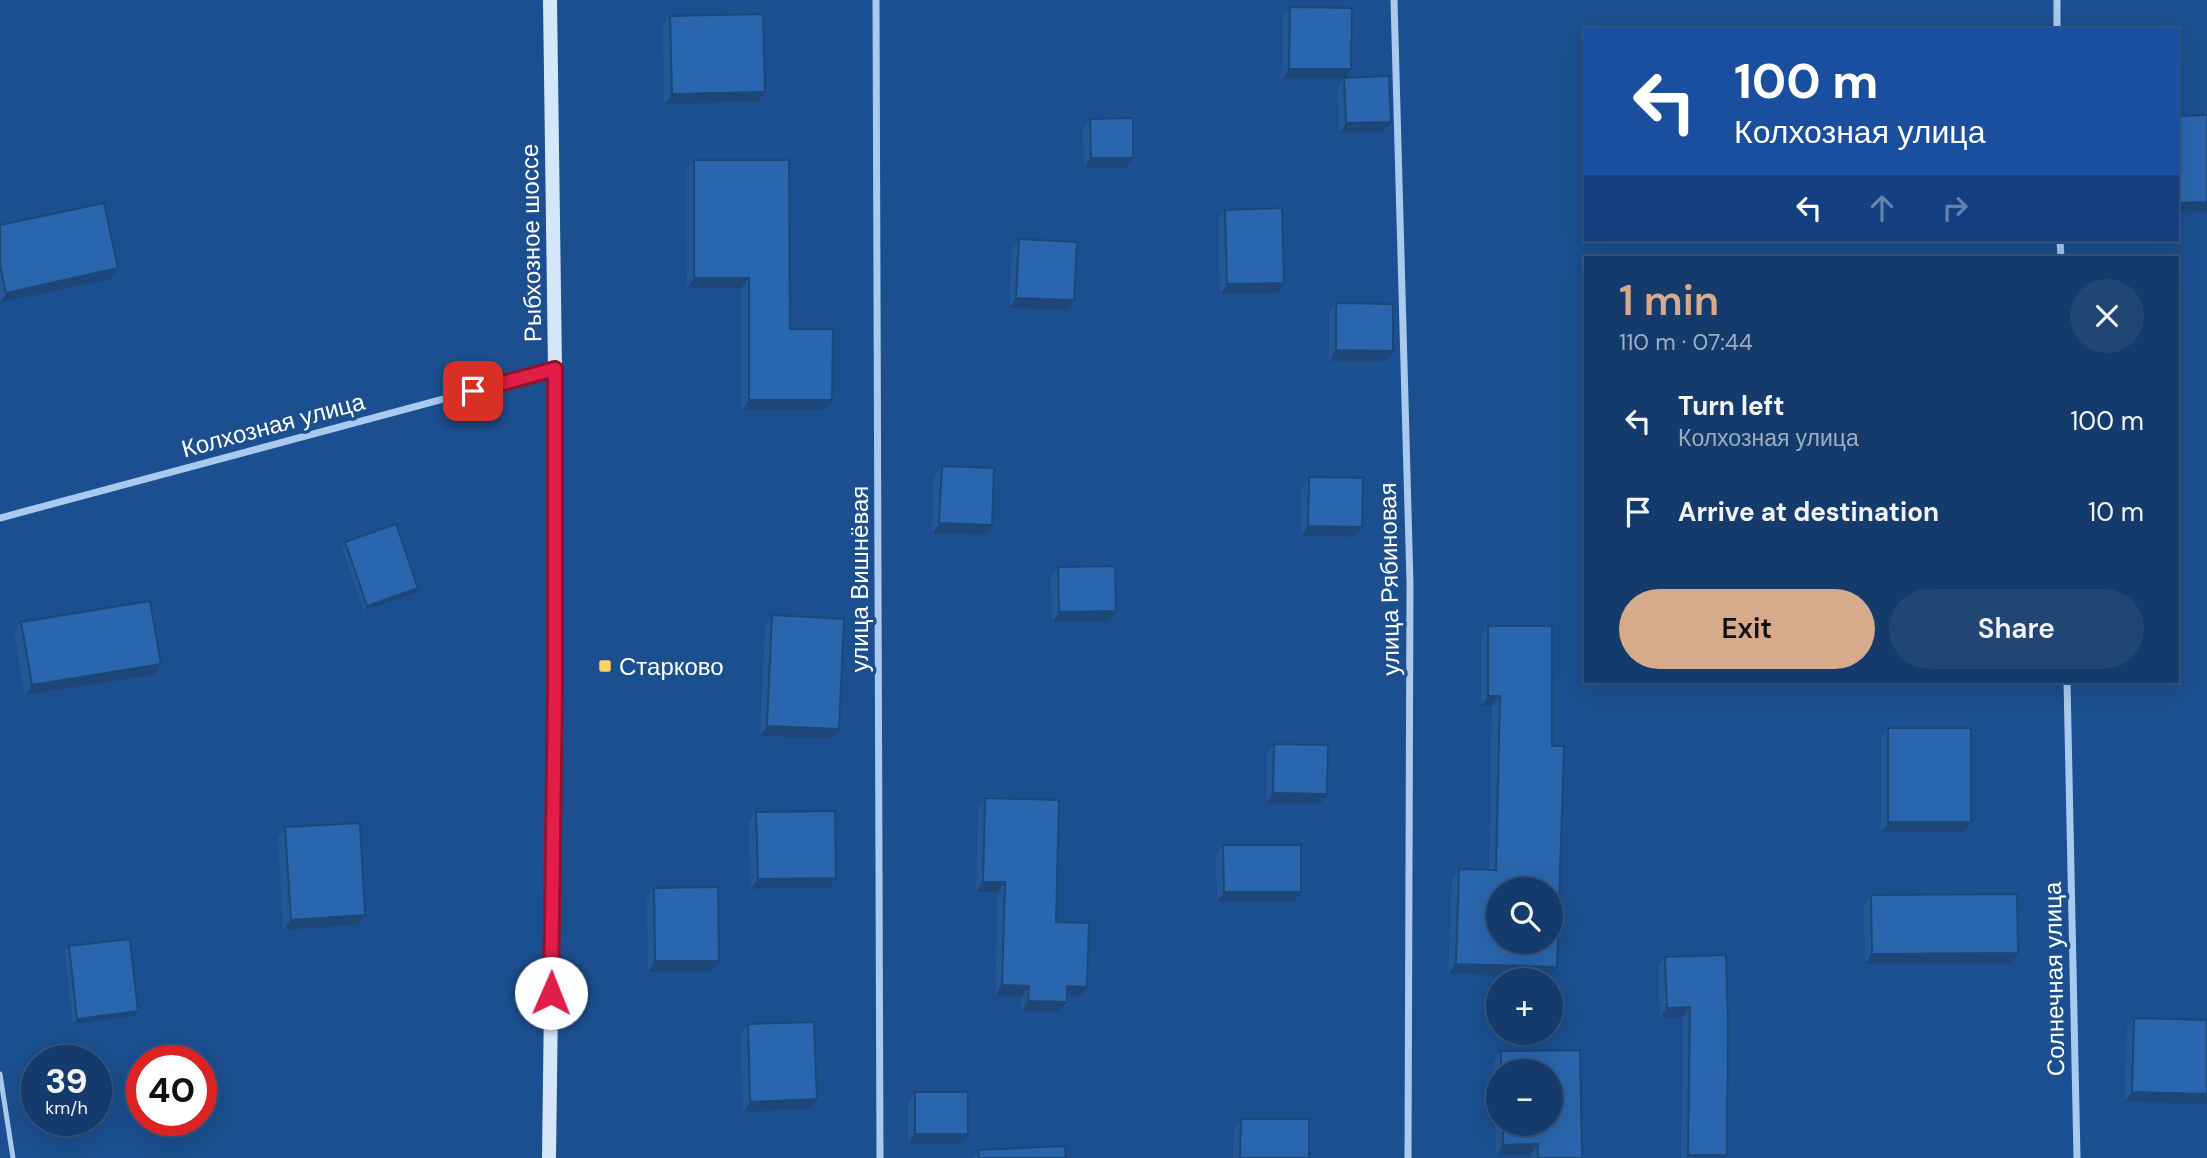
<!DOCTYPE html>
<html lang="en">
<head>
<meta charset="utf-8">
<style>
  :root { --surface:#143b6b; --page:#214673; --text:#f1f3f6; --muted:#9dadc1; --line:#33557e; --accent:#d6ab8b }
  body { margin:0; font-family:"DM Sans",sans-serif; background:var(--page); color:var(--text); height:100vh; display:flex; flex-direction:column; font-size:26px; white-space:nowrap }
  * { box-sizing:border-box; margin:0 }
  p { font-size:23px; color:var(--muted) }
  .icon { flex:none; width:38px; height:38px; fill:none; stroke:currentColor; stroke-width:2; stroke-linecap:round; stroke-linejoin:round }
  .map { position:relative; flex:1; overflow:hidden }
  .side { position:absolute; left:1584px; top:256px; width:595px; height:427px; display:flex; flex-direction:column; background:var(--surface); border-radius:0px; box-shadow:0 7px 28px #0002,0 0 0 2px var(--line) }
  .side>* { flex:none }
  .top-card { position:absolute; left:1584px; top:28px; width:595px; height:214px; border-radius:0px; box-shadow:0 7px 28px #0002,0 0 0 2px var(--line); background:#1a4fa0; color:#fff; overflow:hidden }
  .buttons { position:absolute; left:1486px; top:877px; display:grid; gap:14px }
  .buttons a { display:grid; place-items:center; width:77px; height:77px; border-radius:50%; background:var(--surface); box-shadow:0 7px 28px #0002,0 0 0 2px var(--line); font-size:35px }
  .speed { position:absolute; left:21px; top:1045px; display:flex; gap:14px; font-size:35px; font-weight:700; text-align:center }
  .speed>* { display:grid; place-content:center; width:91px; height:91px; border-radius:50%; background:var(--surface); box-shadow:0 7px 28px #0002,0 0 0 2px var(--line); line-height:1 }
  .speed small { font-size:18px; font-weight:400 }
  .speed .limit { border:10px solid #d22; background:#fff; color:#111 }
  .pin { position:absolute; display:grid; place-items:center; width:60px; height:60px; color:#fff; margin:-30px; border-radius:14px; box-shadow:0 4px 10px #0006 }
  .me { position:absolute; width:77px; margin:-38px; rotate:1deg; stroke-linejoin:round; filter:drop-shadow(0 0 5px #0008) }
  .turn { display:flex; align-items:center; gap:24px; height:147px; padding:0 35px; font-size:32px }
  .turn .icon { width:91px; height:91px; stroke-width:2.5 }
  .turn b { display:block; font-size:49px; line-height:60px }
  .lanes { display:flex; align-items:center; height:66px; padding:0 35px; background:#0003; justify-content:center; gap:35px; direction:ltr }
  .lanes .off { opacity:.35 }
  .round { display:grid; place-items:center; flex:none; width:74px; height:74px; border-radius:37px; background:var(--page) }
  .summary { display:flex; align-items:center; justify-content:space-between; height:119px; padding:0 35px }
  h1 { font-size:42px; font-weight:600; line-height:52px; color:var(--accent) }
  .cta { display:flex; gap:14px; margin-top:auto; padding:14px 35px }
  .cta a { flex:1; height:80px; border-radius:42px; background:var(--accent); color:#111; font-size:28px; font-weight:600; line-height:80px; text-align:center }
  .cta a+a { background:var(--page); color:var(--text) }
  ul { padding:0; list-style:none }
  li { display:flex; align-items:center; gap:21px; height:91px; padding:0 35px }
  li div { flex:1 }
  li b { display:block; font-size:26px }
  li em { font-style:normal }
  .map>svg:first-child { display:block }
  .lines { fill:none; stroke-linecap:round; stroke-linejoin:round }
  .lane { stroke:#a9c9ee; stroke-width:5 }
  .street { stroke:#a9c9ee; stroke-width:7 }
  .secondary { stroke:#d6e6fa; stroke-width:14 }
  .wall { fill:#245895; fill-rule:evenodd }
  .shaded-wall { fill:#1d4779 }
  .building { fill:#2a66ad; stroke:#1d4779; stroke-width:2; fill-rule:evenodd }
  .route-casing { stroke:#92132f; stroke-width:18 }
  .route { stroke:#e11d48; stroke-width:12 }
  .poi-dot { fill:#ffd166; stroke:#1b4f8f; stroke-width:2.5 }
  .labels { text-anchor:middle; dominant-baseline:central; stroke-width:7; stroke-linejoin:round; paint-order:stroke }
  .street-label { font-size:24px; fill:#fff; stroke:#1b4f8f }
  .poi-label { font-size:24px; fill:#fff; stroke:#1b4f8f; text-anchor:start }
</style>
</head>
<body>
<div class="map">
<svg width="2207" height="1158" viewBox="0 0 2207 1158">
  <rect width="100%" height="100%" fill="#1b4f8f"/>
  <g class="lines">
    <path class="lane" d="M0 1074 13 1158"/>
    <g class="street">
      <path d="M876 0 880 1158"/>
      <path d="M1394 0 1410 583 1408 1158"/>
      <path d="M2057 0V30"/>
      <path d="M2060 240 2061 257"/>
      <path d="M0 518 555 369"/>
      <path d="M2067 681 2077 1158"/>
    </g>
    <path class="secondary" d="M549 1158 555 690V369L550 0"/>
  </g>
  <g class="wall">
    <path d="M1290 7 1345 78 1391 122 1384 132 1339 133 1337 88 1343 79H1282V17Z"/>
    <path d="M670 16 765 92 758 102 664 104 663 26Z"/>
    <path d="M1090 119 1133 158 1126 168H1084L1083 129Z"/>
    <path d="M694 160 790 329 825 410H742V288H687L686 170Z"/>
    <path d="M1225 210 1277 293 1220 294 1218 220Z"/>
    <path d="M0 225 118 268 111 279 0 303Z"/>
    <path d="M1019 239 1067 311 1009 308 1012 250Z"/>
    <path d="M1336 303 1386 361H1329V313Z"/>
    <path d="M942 466 985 535 932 534 934 477Z"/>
    <path d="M1309 477 1355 537 1301 536 1302 487Z"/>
    <path d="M345 542 418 588 415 593 364 611 342 547Z"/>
    <path d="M1058 567 1116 611 1109 621 1052 622 1051 577Z"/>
    <path d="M772 615 839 729 832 739 760 736 765 626Z"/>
    <path d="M21 622 154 675 25 695 14 632Z"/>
    <path d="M1488 626 1552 746 1557 967 1550 977 1448 974 1452 879 1459 869 1489 870 1492 706H1481V636Z"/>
    <path d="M1888 728 1964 832H1881V738Z"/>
    <path d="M1274 744 1320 804 1266 803 1267 754Z"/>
    <path d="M985 798 1056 922 1087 987 1080 997 1067 996V1002L1059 1012 1021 1011 1022 997 995 996 998 892H976L978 809Z"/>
    <path d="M756 812 829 888 751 889 749 822Z"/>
    <path d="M285 827 365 915 358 925 283 930 278 838Z"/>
    <path d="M1223 845 1294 902H1217L1216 855Z"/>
    <path d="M654 888 712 971 648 972 647 898Z"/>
    <path d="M1871 895 2011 963 1865 964 1864 905Z"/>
    <path d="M69 946 135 1016 73 1024 65 951Z"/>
    <path d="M1726 955 1725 1158H1681L1683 1017 1660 1018 1658 967 1665 957Z"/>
    <path d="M2134 1018 2207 1020 2125 1102 2127 1028Z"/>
    <path d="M748 1024 817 1099 810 1109 743 1112 741 1034Z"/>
    <path d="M1580 1050 1582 1158H1531V1154L1496 1155 1494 1061 1501 1051ZM1498 1071H1550V1124H1498Z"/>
    <path d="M915 1092 960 1144H908V1103Z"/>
    <path d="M1241 1119 1309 1158H1233L1234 1129Z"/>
    <path d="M978 1150 1066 1158H973Z"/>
  </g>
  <g class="shaded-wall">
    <path d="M1289 69H1351L1344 79H1282Z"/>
    <path d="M765 92 758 102 664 104 672 94Z"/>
    <path d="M1391 122 1384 132 1339 133 1346 123Z"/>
    <path d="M1091 158H1133L1126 168H1084Z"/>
    <path d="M2207 202V211L2177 212V203Z"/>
    <path d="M118 268 111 279 0 303 6 293Z"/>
    <path d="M694 278H749L742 288H687Z"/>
    <path d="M1284 283 1277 293 1220 294 1227 284Z"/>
    <path d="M1016 298 1074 300 1067 311 1009 308Z"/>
    <path d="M1336 350 1393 351 1386 361H1329Z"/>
    <path d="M749 400H832L825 410H742Z"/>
    <path d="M939 523 992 525 985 535 932 534Z"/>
    <path d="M1308 526 1362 527 1355 537 1301 536Z"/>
    <path d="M418 588 415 593 364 611 367 606Z"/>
    <path d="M1116 611 1109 621 1052 622 1059 612Z"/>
    <path d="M161 664 154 675 25 695 32 685Z"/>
    <path d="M1488 696H1500L1492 706H1481Z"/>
    <path d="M767 726 839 729 832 739 760 736Z"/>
    <path d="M1273 793 1327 794 1320 804 1266 803Z"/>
    <path d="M1888 822H1971L1964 832H1881Z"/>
    <path d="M836 878 829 888 751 889 758 879Z"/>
    <path d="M983 882H1005L998 892H976Z"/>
    <path d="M1224 892H1301L1294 902H1217Z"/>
    <path d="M365 915 358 925 283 930 291 920Z"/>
    <path d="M2018 953 2011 963 1865 964 1872 954Z"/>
    <path d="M655 961H719L712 971 648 972Z"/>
    <path d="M1456 964 1557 967 1550 977 1448 974Z"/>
    <path d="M1002 985 1029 986 1022 997 995 996Z"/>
    <path d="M1067 986 1087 987 1080 997 1060 996Z"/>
    <path d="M1028 1001 1067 1002 1059 1012 1021 1011Z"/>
    <path d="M1690 1007 1683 1017 1660 1018 1667 1008Z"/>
    <path d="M138 1011 135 1016 73 1024 77 1019Z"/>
    <path d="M2132 1092 2207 1094V1104L2125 1102Z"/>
    <path d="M817 1099 810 1109 743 1112 750 1102Z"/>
    <path d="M915 1134H968L960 1144H908Z"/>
    <path d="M1538 1144 1531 1154 1496 1155 1503 1145Z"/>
    <path d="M1688 1155H1727L1725 1158H1686Z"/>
  </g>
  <g class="building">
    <path d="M1290 7 1352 8 1351 69H1289Z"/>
    <path d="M763 14 765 92 672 94 670 16Z"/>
    <path d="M1389 76 1391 122 1346 123 1344 78Z"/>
    <path d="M2207 115V202L2177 203V116Z"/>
    <path d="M1133 118V158H1091L1090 119Z"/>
    <path d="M694 160H789L790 329H833L832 400H749V278H694Z"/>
    <path d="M104 203 118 268 6 293 0 265V225Z"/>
    <path d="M1282 208 1284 283 1227 284 1225 210Z"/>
    <path d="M1019 239 1077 242 1074 300 1016 298Z"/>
    <path d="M1336 303 1393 304V351L1336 350Z"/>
    <path d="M942 466 994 468 992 525 939 523Z"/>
    <path d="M1309 477 1363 478 1362 527 1308 526Z"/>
    <path d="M396 524 418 588 367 606 345 542Z"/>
    <path d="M1115 566 1116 611 1059 612 1058 567Z"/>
    <path d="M150 601 161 664 32 685 21 622Z"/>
    <path d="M772 615 844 619 839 729 767 726Z"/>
    <path d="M1488 626H1552V746H1564L1557 967 1456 964 1459 869 1496 870 1500 696H1488ZM1498 889H1550V942H1498Z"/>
    <rect x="1888" y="728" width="83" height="94"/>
    <path d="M1274 744 1328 745 1327 794 1273 793Z"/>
    <path d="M985 798 1059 800 1056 922 1089 923 1087 987 1067 986V1002L1028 1001 1029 986 1002 985 1005 882H983Z"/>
    <path d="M835 811 836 878 758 879 756 812Z"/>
    <path d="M360 823 365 915 291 920 285 827Z"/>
    <path d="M1223 845H1301V892H1224Z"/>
    <path d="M718 887 719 961H655L654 888Z"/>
    <path d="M2017 894 2018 953 1872 954 1871 895Z"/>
    <path d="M130 939 138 1011 77 1019 69 946Z"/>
    <path d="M1726 955 1728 1021 1727 1155H1688L1690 1007 1667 1008 1665 957Z"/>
    <path d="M2134 1018 2207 1020V1094L2132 1092Z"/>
    <path d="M814 1022 817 1099 750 1102 748 1024Z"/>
    <path d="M1580 1050 1582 1158H1538V1144L1503 1145V1124H1550V1071H1501V1051Z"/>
    <rect x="915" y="1092" width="53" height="42"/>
    <path d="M1241 1119H1309V1158H1240Z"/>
    <path d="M1065 1146 1066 1158H979L978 1150Z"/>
  </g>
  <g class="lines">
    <g class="route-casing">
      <path id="route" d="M473 391 555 369V690L551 993"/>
    </g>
    <use href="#route" class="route"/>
  </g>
  <rect class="poi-dot" x="598" y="659" width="14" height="14" rx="3.5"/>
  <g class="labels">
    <g class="street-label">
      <text transform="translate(531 243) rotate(-91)">Рыбхозное шоссе</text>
      <text transform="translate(273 425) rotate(-15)">Колхозная улица</text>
      <text transform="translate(859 579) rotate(-90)">улица Вишнёвая</text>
      <text transform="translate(1389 579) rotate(-91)">улица Рябиновая</text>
      <text transform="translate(2054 979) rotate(-91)">Солнечная улица</text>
    </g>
    <g class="poi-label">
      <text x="619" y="666">Старково</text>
    </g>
  </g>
</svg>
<div class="buttons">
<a><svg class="icon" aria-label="search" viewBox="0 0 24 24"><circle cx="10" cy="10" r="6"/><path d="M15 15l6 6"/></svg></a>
<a>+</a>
<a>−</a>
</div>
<div class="speed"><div>39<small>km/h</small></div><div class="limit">40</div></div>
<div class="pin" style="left:473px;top:391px;background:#d93025"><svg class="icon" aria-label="arrive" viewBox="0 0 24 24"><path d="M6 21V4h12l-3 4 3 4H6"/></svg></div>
<svg class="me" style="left:551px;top:993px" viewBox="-20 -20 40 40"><circle r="19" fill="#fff"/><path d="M0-13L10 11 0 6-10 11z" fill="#e11d48"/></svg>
<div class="top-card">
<div class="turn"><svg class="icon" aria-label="left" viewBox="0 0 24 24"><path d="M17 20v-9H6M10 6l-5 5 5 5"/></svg><div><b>100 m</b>Колхозная улица</div></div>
<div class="lanes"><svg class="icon" aria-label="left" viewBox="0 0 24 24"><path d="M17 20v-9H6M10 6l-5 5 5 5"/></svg><svg class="icon off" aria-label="ahead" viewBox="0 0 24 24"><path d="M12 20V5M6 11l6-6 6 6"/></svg><svg class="icon off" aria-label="right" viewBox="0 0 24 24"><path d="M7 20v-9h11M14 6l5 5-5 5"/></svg></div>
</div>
<section class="side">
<div class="summary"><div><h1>1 min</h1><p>110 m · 07:44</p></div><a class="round"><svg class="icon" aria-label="close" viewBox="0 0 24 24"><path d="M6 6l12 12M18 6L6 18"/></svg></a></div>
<ul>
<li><svg class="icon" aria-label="left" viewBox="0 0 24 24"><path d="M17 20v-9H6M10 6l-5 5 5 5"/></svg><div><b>Turn left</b><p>Колхозная улица</p></div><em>100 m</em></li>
<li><svg class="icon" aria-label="arrive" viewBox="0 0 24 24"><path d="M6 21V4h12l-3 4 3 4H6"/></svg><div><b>Arrive at destination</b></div><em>10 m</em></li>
</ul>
<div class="cta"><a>Exit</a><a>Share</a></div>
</section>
</div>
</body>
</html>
